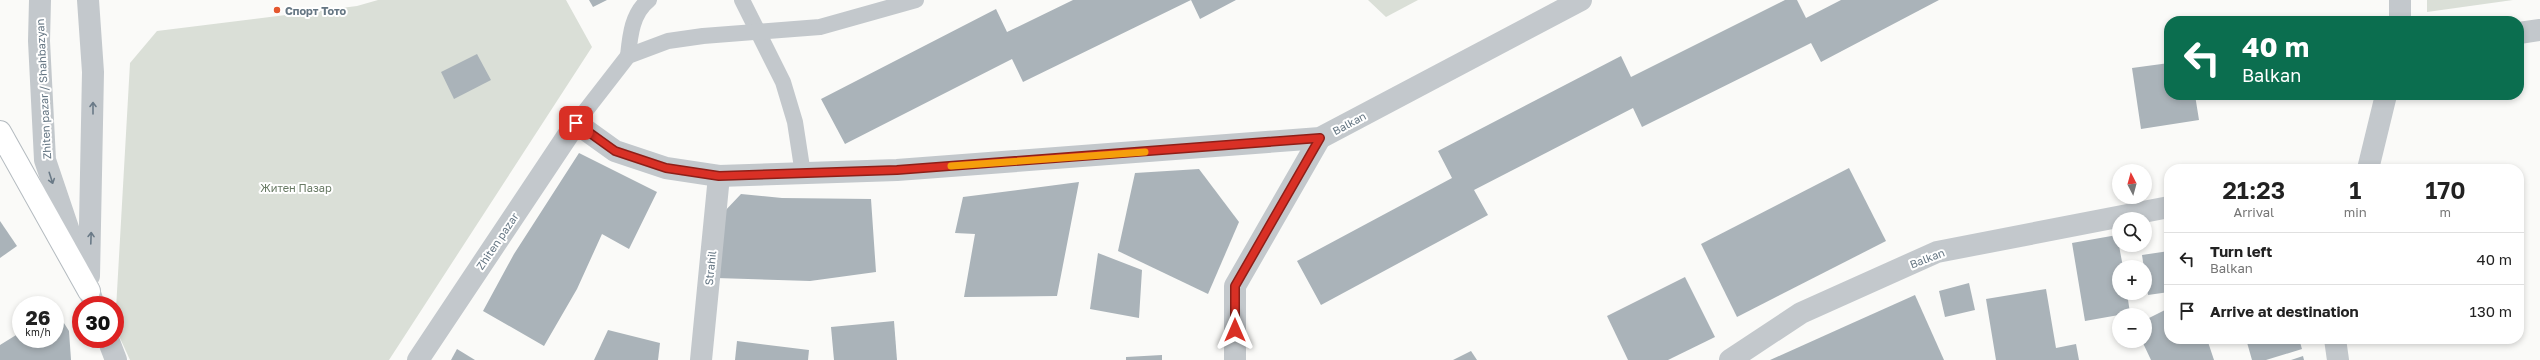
<!DOCTYPE html>
<html lang="en">
<head>
<meta charset="utf-8">
<style>
  :root { --surface:#fff; --page:#f2f2f2; --text:#222; --muted:#767676; --line:#e0e0e0 }
  body { margin:0; font-family:"Golos Text",sans-serif; background:var(--page); color:var(--text); height:100vh; display:flex; flex-direction:column; font-size:15px; white-space:nowrap }
  * { box-sizing:border-box; margin:0 }
  p { font-size:13px; color:var(--muted) }
  .icon { flex:none; width:22px; height:22px; fill:none; stroke:currentColor; stroke-width:2; stroke-linecap:round; stroke-linejoin:round }
  .map { position:relative; flex:1; overflow:hidden }
  .drawer { position:absolute; left:2164px; top:164px; width:360px; height:180px; display:flex; flex-direction:column; background:var(--surface); border-radius:16px; box-shadow:0 2px 6px #0003 }
  .drawer>* { flex:none }
  .top-card { position:absolute; left:2164px; top:16px; width:360px; height:84px; border-radius:16px; box-shadow:0 2px 6px #0003; background:#0b6e4f; color:#fff; overflow:hidden }
  .needle { width:26px; rotate:354deg }
  .buttons { position:absolute; left:2112px; top:164px; display:grid; gap:8px }
  .buttons a { display:grid; place-items:center; width:40px; height:40px; border-radius:50%; background:var(--surface); box-shadow:0 2px 6px #0003; font-size:20px }
  .speed { position:absolute; left:12px; top:296px; display:flex; gap:8px; font-size:20px; font-weight:700; text-align:center }
  .speed>* { display:grid; place-content:center; width:52px; height:52px; border-radius:50%; background:var(--surface); box-shadow:0 2px 6px #0003; line-height:1 }
  .speed small { font-size:10px; font-weight:400 }
  .speed .limit { border:6px solid #d22; background:#fff; color:#111 }
  .pin { position:absolute; display:grid; place-items:center; width:34px; height:34px; color:#fff; margin:-17px; border-radius:8px; box-shadow:0 2px 6px #0006 }
  .me { position:absolute; width:44px; margin:-22px; rotate:0deg; stroke-linejoin:round; filter:drop-shadow(0 0 3px #0008) }
  .turn { display:flex; align-items:center; gap:14px; height:84px; padding:0 12px; font-size:18px }
  .turn .icon { width:52px; height:52px; stroke-width:2.5 }
  .turn b { display:block; font-size:28px; line-height:34px }
  .eta { display:flex; justify-content:space-evenly; align-items:center; height:68px; text-align:center }
  .eta b { font-size:24px; font-weight:600; line-height:28px }
  ul { padding:0; list-style:none }
  li { display:flex; align-items:center; gap:12px; height:52px; padding:0 12px; border-top:1px solid var(--line) }
  li div { flex:1 }
  li b { display:block; font-size:15px }
  li em { font-style:normal }
  .map>svg:first-child { display:block }
  .green { fill:#dadfd7 }
  .building { fill:#aab3b9 }
  .lines { fill:none; stroke-linecap:round; stroke-linejoin:round }
  .secondary-casing { stroke:#b3babf; stroke-width:24 }
  .service { stroke:#c3c8cc; stroke-width:16 }
  .minor { stroke:#c3c8cc; stroke-width:22 }
  .tertiary { stroke:#c3c8cc; stroke-width:22 }
  .secondary { stroke:#fff; stroke-width:22 }
  .oneway { stroke:#6a7a87 }
  .route-casing { stroke:#8d1f18; stroke-width:10 }
  .route { stroke:#d93025; stroke-width:7 }
  .slow { stroke:#f59e0b; stroke-width:7 }
  .poi-dot { fill:#e4572e; stroke:#fff; stroke-width:1.5 }
  .labels { text-anchor:middle; dominant-baseline:central; stroke-width:4; stroke-linejoin:round; paint-order:stroke }
  .poi-label { font-size:11px; font-weight:bold; fill:#657683; stroke:#fff; text-anchor:start }
  .street-label { font-size:11px; fill:#657683; stroke:#fff }
  .park-label { font-size:11px; fill:#687a64; stroke:#fff }
</style>
</head>
<body>
<div class="map">
<svg width="2540" height="360" viewBox="0 0 2540 360">
  <rect width="100%" height="100%" fill="#fafaf8"/>
  <g class="green">
    <path d="M378 0H566L592 47 389 360H130L115 327 130 63 157 31 357 6Z"/>
    <path d="M1368 0H1418L1386 17Z"/>
    <path d="M2427 0H2513L2427 12Z"/>
  </g>
  <g class="building">
    <path d="M589 0H607L593 7Z"/>
    <path d="M1073 0H1236L1200 19 1191 0 1023 82 1012 59 845 144 821 99 996 9 1007 32Z"/>
    <path d="M1785 0H1797L1806 18 1841 0H1939L1821 62 1811 43 1642 127 1633 108 1474 190 1488 215 1321 305 1297 261 1452 178 1438 151 1621 56 1631 77Z"/>
    <path d="M477 54 491 80 454 99 441 72Z"/>
    <path d="M2169 63V95H2195L2199 120 2141 129 2132 68Z"/>
    <path d="M579 153 657 192 629 249 602 234 577 289 544 346 483 311 514 254Z"/>
    <path d="M1849 168 1886 241 1737 317 1701 244Z"/>
    <path d="M1199 169 1239 222 1208 294 1118 251 1135 173Z"/>
    <path d="M1079 182 1057 296 964 297 975 234 955 233 963 197Z"/>
    <path d="M741 194 782 198 871 199 876 272 810 281 716 278 723 213Z"/>
    <path d="M0 221 17 246 0 258Z"/>
    <path d="M2117 235 2123 267H2119V293H2127L2130 313 2085 321 2072 243Z"/>
    <path d="M2169 251V292L2148 295 2142 255Z"/>
    <path d="M1098 253 1142 270 1139 318 1090 309Z"/>
    <path d="M1685 277 1715 337 1668 360H1628L1607 316Z"/>
    <path d="M1969 283 1975 310 1945 317 1939 291Z"/>
    <path d="M2046 289 2056 348 2076 344 2079 360H1996L1986 299Z"/>
    <path d="M1915 295 1944 360H1770L1848 325Z"/>
    <path d="M2169 308V339H2207L2214 360H2151L2142 341H2145V320Z"/>
    <path d="M55 309 69 331 71 360H0V345L21 332V339H55Z"/>
    <path d="M894 321 897 360H834L831 327Z"/>
    <path d="M608 330 660 343 658 360H594Z"/>
    <path d="M2246 339H2299L2302 349 2266 360H2252Z"/>
    <path d="M737 341 809 350 808 360H735Z"/>
    <path d="M457 349 475 360H451Z"/>
    <path d="M1471 351 1477 360H1453Z"/>
    <path d="M1162 355V360H1126V357Z"/>
    <path d="M2303 356 2304 360H2291Z"/>
  </g>
  <g class="lines">
    <g class="secondary-casing">
      <path id="secondary" d="M0 132 89 291"/>
    </g>
    <g class="service">
      <path d="M742 0 783 82 795 122 803 174"/>
      <path d="M628 56C630 36 632 13 649 0"/>
      <path d="M576 123 628 56 668 41 703 36 820 27 916 0"/>
    </g>
    <g class="minor">
      <path d="M2400 21V0"/>
      <path d="M2519 33 2540 30"/>
      <path d="M2368 169 2386 95"/>
      <path d="M2335 339 2338 360"/>
      <path d="M418 360 576 123 615 151 666 168 719 176 897 170 1320 138 1581 0"/>
      <path d="M701 360 719 176"/>
      <path d="M1235 360V286L1320 138"/>
      <path d="M1730 360 1801 313 1937 252 2169 207"/>
    </g>
    <g class="tertiary">
      <path d="M40 0 39 41 45 160 94 305"/>
      <path d="M88 0 93 72 89 276"/>
      <path d="M108 339 116 360"/>
    </g>
    <use href="#secondary" class="secondary"/>
  </g>
  <defs><path id="oneway-shaft" d="M-6 0H5M1.5-3L5.5 0L1.5 3" fill="none" stroke-width="1.6" stroke-linecap="round" stroke-linejoin="round"/></defs>
  <g class="oneway">
    <use href="#oneway-shaft" transform="translate(93 108) rotate(-90)"/>
    <use href="#oneway-shaft" transform="translate(51 178) rotate(72)"/>
    <use href="#oneway-shaft" transform="translate(91 238) rotate(-88)"/>
  </g>
  <g class="lines">
    <g class="route-casing">
      <path id="route" d="M576 123 615 151 666 168 719 176 897 170 1320 138 1235 286V330"/>
    </g>
    <use href="#route" class="route"/>
    <path class="slow" d="M951 166 1145 152"/>
  </g>
  <circle class="poi-dot" cx="277" cy="10" r="4"/>
  <g class="labels">
    <g class="poi-label">
      <text x="285" y="10">Спорт Тото</text>
    </g>
    <g class="street-label">
      <text transform="translate(43 89) rotate(-93)">Zhiten pazar / Shahbazyan</text>
      <text transform="translate(1349 123) rotate(-28)">Balkan</text>
      <text transform="translate(497 241) rotate(-56)">Zhiten pazar</text>
      <text transform="translate(1927 258) rotate(-21)">Balkan</text>
      <text transform="translate(710 268) rotate(-84)">Strahil</text>
    </g>
    <g class="park-label">
      <text x="296" y="187">Житен Пазар</text>
    </g>
  </g>
</svg>
<div class="buttons">
<a><svg class="needle" viewBox="-14 -14 28 28"><path d="M0-13l5 13h-10z" fill="#e53935"/><path d="M0 13l5-13h-10z" fill="#767676"/></svg></a>
<a><svg class="icon" aria-label="search" viewBox="0 0 24 24"><circle cx="10" cy="10" r="6"/><path d="M15 15l6 6"/></svg></a>
<a>+</a>
<a>−</a>
</div>
<div class="speed"><div>26<small>km/h</small></div><div class="limit">30</div></div>
<div class="pin" style="left:576px;top:123px;background:#d93025"><svg class="icon" aria-label="arrive" viewBox="0 0 24 24"><path d="M6 21V4h12l-3 4 3 4H6"/></svg></div>
<svg class="me" style="left:1235px;top:330px" viewBox="-20 -20 40 40"><path d="M0-17L14 15 0 8-14 15z" fill="#d93025" stroke="#fff" stroke-width="4"/></svg>
<div class="top-card">
<div class="turn"><svg class="icon" aria-label="left" viewBox="0 0 24 24"><path d="M17 20v-9H6M10 6l-5 5 5 5"/></svg><div><b>40 m</b>Balkan</div></div>
</div>
<section class="drawer">
<div class="eta">
<div><b>21:23</b><p>Arrival</p></div>
<div><b>1</b><p>min</p></div>
<div><b>170</b><p>m</p></div>
</div>
<ul>
<li><svg class="icon" aria-label="left" viewBox="0 0 24 24"><path d="M17 20v-9H6M10 6l-5 5 5 5"/></svg><div><b>Turn left</b><p>Balkan</p></div><em>40 m</em></li>
<li><svg class="icon" aria-label="arrive" viewBox="0 0 24 24"><path d="M6 21V4h12l-3 4 3 4H6"/></svg><div><b>Arrive at destination</b></div><em>130 m</em></li>
</ul>
</section>
</div>
</body>
</html>
